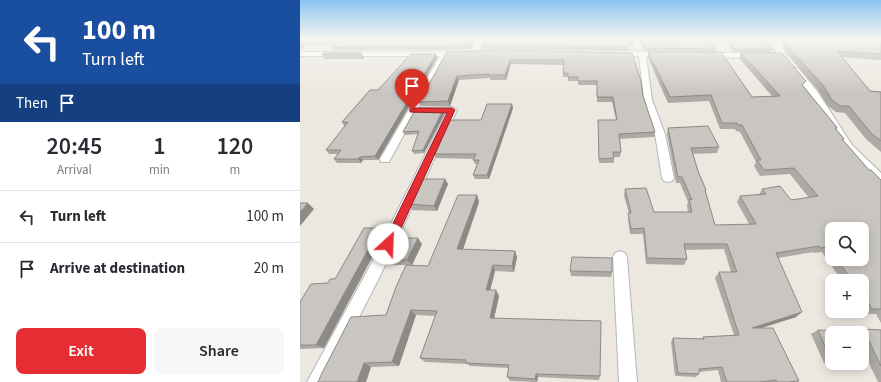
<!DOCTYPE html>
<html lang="en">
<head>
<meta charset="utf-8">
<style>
  :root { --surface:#fff; --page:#f7f7f7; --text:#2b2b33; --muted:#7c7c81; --line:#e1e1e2; --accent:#e62d34 }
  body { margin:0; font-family:"Source Sans 3",sans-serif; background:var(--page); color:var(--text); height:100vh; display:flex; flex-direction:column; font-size:15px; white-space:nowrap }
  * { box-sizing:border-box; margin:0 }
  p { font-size:13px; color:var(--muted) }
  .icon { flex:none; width:22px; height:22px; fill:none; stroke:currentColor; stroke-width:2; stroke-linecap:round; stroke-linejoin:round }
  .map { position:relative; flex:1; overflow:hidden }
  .details { display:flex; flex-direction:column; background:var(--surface); width:300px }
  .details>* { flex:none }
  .top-card { background:#1a4fa0; color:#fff; overflow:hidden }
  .buttons { position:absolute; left:525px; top:222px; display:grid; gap:8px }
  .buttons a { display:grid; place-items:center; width:44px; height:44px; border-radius:8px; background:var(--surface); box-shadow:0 2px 10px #0003; font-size:20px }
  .pin { position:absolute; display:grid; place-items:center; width:34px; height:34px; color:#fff; margin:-41px -17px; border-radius:50% 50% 50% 0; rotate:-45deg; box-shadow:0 0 4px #0007 }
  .pin .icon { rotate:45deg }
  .me { position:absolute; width:44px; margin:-22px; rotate:25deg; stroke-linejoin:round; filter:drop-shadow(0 0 3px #0008) }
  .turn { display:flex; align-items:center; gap:14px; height:84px; padding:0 16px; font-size:18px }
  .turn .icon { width:52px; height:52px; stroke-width:2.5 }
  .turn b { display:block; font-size:28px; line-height:34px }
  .then { display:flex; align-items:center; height:38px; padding:0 16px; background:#0003; gap:8px; font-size:15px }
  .eta { display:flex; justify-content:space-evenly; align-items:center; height:68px; text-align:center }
  .eta b { font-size:24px; font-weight:600; line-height:28px }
  .action { display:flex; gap:8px; margin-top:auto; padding:8px 16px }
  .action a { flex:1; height:46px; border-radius:8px; background:var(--accent); color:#fff; font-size:16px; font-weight:600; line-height:46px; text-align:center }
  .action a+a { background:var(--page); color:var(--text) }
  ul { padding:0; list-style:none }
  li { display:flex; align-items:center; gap:12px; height:52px; padding:0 16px; border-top:1px solid var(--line) }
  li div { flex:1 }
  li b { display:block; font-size:15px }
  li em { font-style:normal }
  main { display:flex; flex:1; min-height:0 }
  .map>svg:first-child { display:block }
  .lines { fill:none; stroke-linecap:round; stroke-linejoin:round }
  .street-casing { stroke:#b3b7bb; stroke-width:2 }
  .street { fill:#fff; fill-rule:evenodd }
  .wall { fill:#ada9a5; fill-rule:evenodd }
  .shaded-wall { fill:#8d8a86 }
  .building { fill:#c9c5c0; stroke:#8d8a86 }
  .route { fill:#e62d34; stroke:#961d22 }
</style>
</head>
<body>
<main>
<section class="details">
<div class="top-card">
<div class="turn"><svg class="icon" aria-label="left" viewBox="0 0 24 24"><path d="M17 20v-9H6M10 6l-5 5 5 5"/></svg><div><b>100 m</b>Turn left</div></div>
<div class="then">Then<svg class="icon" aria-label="arrive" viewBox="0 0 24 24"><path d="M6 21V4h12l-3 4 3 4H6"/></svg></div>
</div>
<div class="eta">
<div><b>20:45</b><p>Arrival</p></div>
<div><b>1</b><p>min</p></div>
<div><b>120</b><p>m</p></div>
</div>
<ul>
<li><svg class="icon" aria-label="left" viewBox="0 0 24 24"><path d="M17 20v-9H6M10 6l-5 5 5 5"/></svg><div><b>Turn left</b></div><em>100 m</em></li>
<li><svg class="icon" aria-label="arrive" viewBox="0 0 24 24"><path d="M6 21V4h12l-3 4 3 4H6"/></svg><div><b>Arrive at destination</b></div><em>20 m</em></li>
</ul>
<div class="action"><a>Exit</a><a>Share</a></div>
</section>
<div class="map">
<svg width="581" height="382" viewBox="0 0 581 382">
  <rect width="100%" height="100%" fill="#ece8e0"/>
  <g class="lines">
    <g class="street-casing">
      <g id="street">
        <path d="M177 39H184L178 54H172L171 52Z"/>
        <path d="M477 39H484L482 47 486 55 485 57 455 58 407 57 403 55 407 53H477L474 47Z"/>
        <path d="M162 50 166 52 165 54 148 55 118 108 152 107 157 110 80 276 26 382H7L70 266 146 113 115 114 89 162H81L80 159 140 56H0V52H130Z"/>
        <path d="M314 51 364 52 368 54 364 56H346L352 100 365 134 374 178 372 181 368 182 364 181 362 178 355 134 344 100 339 56 317 55 313 53Z"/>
        <path d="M492 68H498L517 91 552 145 581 173V184L577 183 544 149 510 94 491 70Z"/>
        <path d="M320 251 325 253 327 257 337 382H319L313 257 315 253Z"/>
      </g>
    </g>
    <use href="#street" class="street"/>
  </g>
  <g class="wall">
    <path d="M0 39H175L171 49 130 50H34L32 47 35 45H6L0 50Z"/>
    <path d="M339 39H410L416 49 415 52 344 51Z"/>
    <path d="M423 39H463L473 49 471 52H434Z"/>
    <path d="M485 39H581V60L542 57 570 91 581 92V152L566 139 545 113 536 112 528 106 518 90 486 53 484 47Z"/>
    <path d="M334 44 329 46V51L182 49 181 45Z"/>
    <path d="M147 52 332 53 343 96 355 132 354 137 320 139 321 152 320 157H314V163H299L298 120H316L312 102H297V85H278V81H268V77H263V65L211 64 206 80H190V78L159 80 150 106H121L119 102Z"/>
    <path d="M348 52 452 97 472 96 439 58 441 53 503 87 537 128 536 129 544 139 543 140 569 170 581 180V323L576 314H564L562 310V281H542L522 252 514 253 513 252 478 258 496 317 461 328 499 381 495 382H421L418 370 399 372V374L396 377 375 376 371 342 373 338 402 339 403 337 434 335 415 278 419 272H431L424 249 385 250 387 259 384 265 346 264 343 234H330L328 219 329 213 324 196 325 189 354 212H388L387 206 388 202 380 183H376L367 134 368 128 419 147 417 153 393 154 398 171 406 190 405 192 415 225 449 224 437 202 440 196 459 195 462 189 491 200 509 198 490 174 460 176 454 166 456 162 440 132 436 131 435 129H420L409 101 368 103 348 58ZM532 229 562 259H532Z"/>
    <path d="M61 53 64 58 63 59H25L22 54Z"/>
    <path d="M136 54 137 58 78 160H63L61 163H37L34 159 38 154H29L26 150 45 126H44L42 122 78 90Z"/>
    <path d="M213 108 189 179H175L173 175 177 164H175L173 160 174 159 136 158 134 154 181 120Z"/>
    <path d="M142 112 144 115 124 153 114 154 112 151 118 134 105 135 103 132Z"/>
    <path d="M145 179 148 184 137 211 112 210 109 204Z"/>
    <path d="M177 195 179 202 163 249 215 251 217 257 214 272 195 271 190 290 199 296 194 319 300 376 299 380 238 377 237 382 210 381 207 377 209 368 170 366 167 364 125 362 120 358 135 316 116 315 99 366 71 367 66 382H18L86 315 106 265H87L82 259 122 244 112 265 128 266Z"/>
    <path d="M85 233 24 348 0 349V302L28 283 35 279Z"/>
    <path d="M270 271 312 272 311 277 271 276Z"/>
    <path d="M563 329 581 330V382H578L562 349V333H556Z"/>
    <path d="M518 330 532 333V363H546L544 364 524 363 511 334Z"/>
  </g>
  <g class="shaded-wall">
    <path d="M173 39H175L171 49 170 45Z"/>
    <path d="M334 40V44L328 47V43Z"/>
    <path d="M4 42 6 45 0 50V45Z"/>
    <path d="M61 53 64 58 63 59 60 54Z"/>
    <path d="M136 54 137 58 78 160 75 156Z"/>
    <path d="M210 60 211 64 206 80 205 75Z"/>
    <path d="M157 76 159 80 150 106 148 101Z"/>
    <path d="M212 104 213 108 189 179 187 175Z"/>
    <path d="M142 112 144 115 124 153 123 150Z"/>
    <path d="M60 157 63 160 61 163 58 159Z"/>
    <path d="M145 179 148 184 137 211 134 206Z"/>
    <path d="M177 195 179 202 161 255 157 249Z"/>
    <path d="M8 203 14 209 0 226V212Z"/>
    <path d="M80 228 85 233 24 348 16 345Z"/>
    <path d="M118 238 122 244 112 265 107 260Z"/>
    <path d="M215 251 217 257 214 272 212 266Z"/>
    <path d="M193 265 195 271 189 295 186 290Z"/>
    <path d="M196 290 199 296 193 323 190 318Z"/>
    <path d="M111 310 116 315 99 366 92 362Z"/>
    <path d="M502 312 496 317 448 332 452 328Z"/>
    <path d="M64 363 71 367 66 382H57Z"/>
    <path d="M236 374 238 377 237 382 235 379Z"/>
  </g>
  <g class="building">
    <path d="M0 39H173L170 45 129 47H32L39 42H4L0 45Z"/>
    <path d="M183 39H334V40L328 43 329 47 181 45Z"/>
    <path d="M340 39H410L416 49 344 48Z"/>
    <path d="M426 39H463L473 49H435Z"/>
    <path d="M486 39H581V54L537 51 570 91 581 92V141L571 133 549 106H540L532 100 522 84 489 48 486 41Z"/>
    <path d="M199 50 332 53 341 81 343 96 355 132 319 134 321 152H313L314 158 299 159 298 120H317L313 97H297V81H278V77H268V73H263L264 60H210L205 75H189L190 74 157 76 148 101 119 102 147 52Z"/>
    <path d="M348 52H421L452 97 480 96 441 53H482L506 81 502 85 536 126 537 128H535L544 139H542L569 170H571L581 180V309H572L566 298H562V281H552L548 275 537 259H562V229H532V252L528 247 520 248 519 246 476 253 502 312 452 328H473L499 381 488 382H477L476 380 460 382H427L422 367 399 369V374L378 373 373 338 404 339 403 337 439 335 419 272H437L427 244H384L387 259 347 258 344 228 331 229 328 213H331L325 189 346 188 354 212H392L389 199 392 200 382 177H378L368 128 408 126 419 147 391 148 398 171 406 190H405L415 225 456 224 440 196 466 194 462 189 480 186 491 200 518 196 494 168 464 170 457 160H461L442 125H438L437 123H422L411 95 370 97Z"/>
    <path d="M23 53H61L60 54H22Z"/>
    <path d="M111 54H136L75 156 60 157 58 159H34L41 150H26L48 122H42L70 90H78Z"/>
    <path d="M187 104H212L187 175H173L179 160H173L176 154H134L150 120H181Z"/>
    <path d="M114 112H142L123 150 112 151 119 131 103 132Z"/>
    <path d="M121 179H145L134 206 109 204Z"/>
    <path d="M158 195H177L157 249 215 251 212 266 193 265 186 290H196L190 318 301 321 300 376 236 374 235 379 207 377 209 365 166 363V360L120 358 137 311 111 310 92 362 64 363 57 382H18L22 373 51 317 86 315 96 287 106 265 128 266Z"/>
    <path d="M0 203H8L0 212Z"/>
    <path d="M64 228H80L16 345H0V302L11 284 28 283 30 279H35Z"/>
    <path d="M92 238H118L107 260 82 259Z"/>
    <path d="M272 257 312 258V272L270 271Z"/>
    <path d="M563 329 581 330V366Z"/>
    <path d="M518 330 538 331 539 333H532V360H531Z"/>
  </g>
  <linearGradient id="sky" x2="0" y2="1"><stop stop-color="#8bc5f0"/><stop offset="0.42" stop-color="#f6f5f1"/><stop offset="1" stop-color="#f6f5f1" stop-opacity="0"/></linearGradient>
  <rect width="581" height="93" fill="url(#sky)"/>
  <path class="route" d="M112 108H152L155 110 92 248 88 249 84 248 83 244 147 113 110 112V109Z"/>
</svg>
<div class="buttons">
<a><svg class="icon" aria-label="search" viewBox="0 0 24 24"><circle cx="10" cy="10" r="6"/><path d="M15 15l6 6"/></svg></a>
<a>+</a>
<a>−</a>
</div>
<div class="pin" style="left:112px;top:110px;background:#d93025"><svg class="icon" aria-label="arrive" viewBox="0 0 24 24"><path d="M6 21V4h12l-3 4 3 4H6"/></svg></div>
<svg class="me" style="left:88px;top:244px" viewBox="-20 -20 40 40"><circle r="19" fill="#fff"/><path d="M0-13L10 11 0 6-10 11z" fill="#e62d34"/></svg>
</div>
</main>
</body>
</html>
